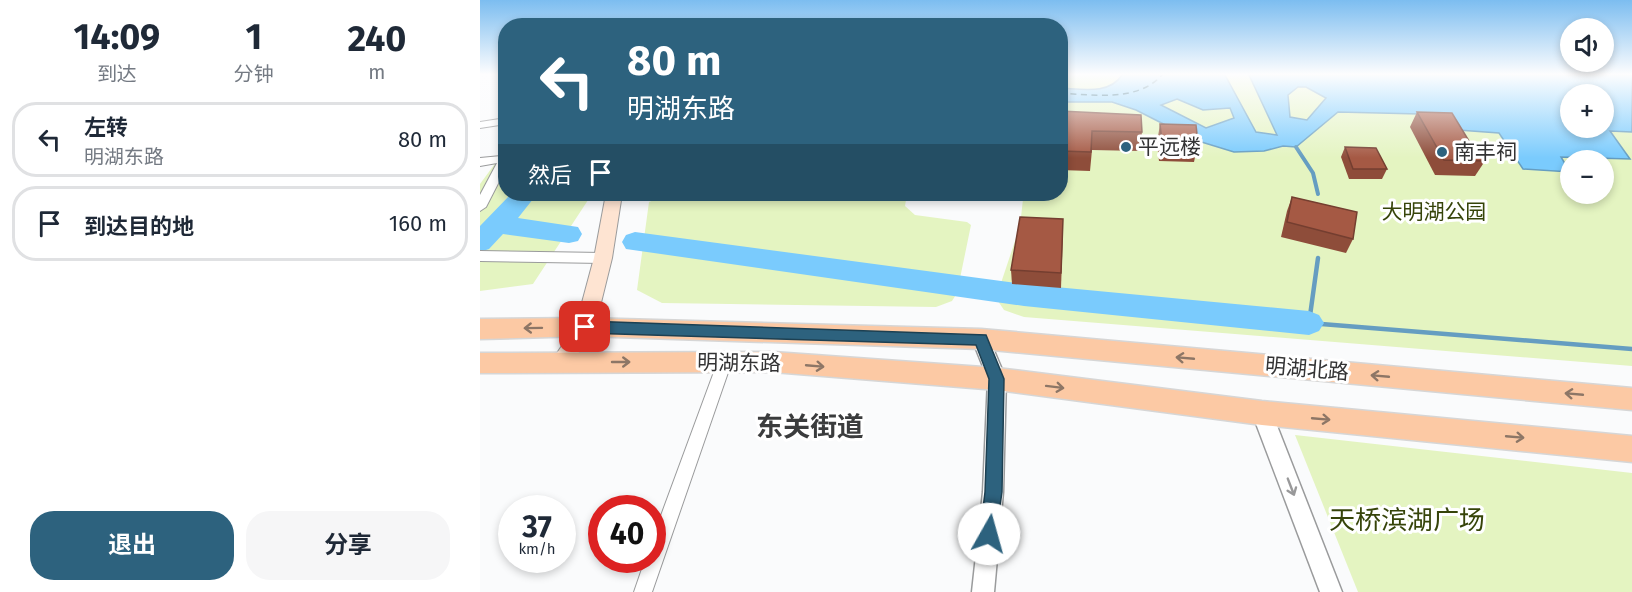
<!DOCTYPE html>
<html lang="zh">
<head>
<meta charset="utf-8">
<style>
  :root { --surface:#fff; --page:#f6f6f7; --text:#1f2937; --muted:#747a83; --line:#e0e1e3; --accent:#2d627e }
  body { margin:0; font-family:"Fira Sans","Noto Sans SC",sans-serif; background:var(--page); color:var(--text); height:100vh; display:flex; flex-direction:column; font-size:22px; white-space:nowrap }
  * { box-sizing:border-box; margin:0 }
  p { font-size:20px; color:var(--muted) }
  .icon { flex:none; width:33px; height:33px; fill:none; stroke:currentColor; stroke-width:2; stroke-linecap:round; stroke-linejoin:round }
  .map { position:relative; flex:1; overflow:hidden }
  .side { display:flex; flex-direction:column; background:var(--surface); width:480px }
  .side>* { flex:none }
  .banner { position:absolute; left:18px; top:18px; width:570px; height:183px; border-radius:24px; box-shadow:0 3px 9px #0003; background:#2d627e; color:#fff; overflow:hidden }
  .buttons { position:absolute; left:1080px; top:18px; display:grid; gap:12px }
  .buttons a { display:grid; place-items:center; width:54px; height:54px; border-radius:50%; background:var(--surface); box-shadow:0 3px 9px #0003; font-size:30px }
  .speed { position:absolute; left:18px; top:495px; display:flex; gap:12px; font-size:30px; font-weight:700; text-align:center }
  .speed>* { display:grid; place-content:center; width:78px; height:78px; border-radius:50%; background:var(--surface); box-shadow:0 3px 9px #0003; line-height:1 }
  .speed small { font-size:15px; font-weight:400 }
  .speed .limit { border:9px solid #d22; background:#fff; color:#111 }
  .pin { position:absolute; display:grid; place-items:center; width:51px; height:51px; color:#fff; margin:-26px; border-radius:12px; box-shadow:0 3px 9px #0006 }
  .me { position:absolute; width:66px; margin:-33px; rotate:7deg; stroke-linejoin:round; filter:drop-shadow(0 0 4px #0008) }
  .turn { display:flex; align-items:center; gap:21px; height:126px; padding:0 30px; font-size:27px }
  .turn .icon { width:78px; height:78px; stroke-width:2.5 }
  .turn b { display:block; font-size:42px; line-height:51px }
  .then { display:flex; align-items:center; height:57px; padding:0 30px; background:#0003; gap:12px; font-size:22px }
  .eta { display:flex; justify-content:space-evenly; align-items:center; height:102px; text-align:center }
  .eta b { font-size:36px; font-weight:700; line-height:42px }
  .action { display:flex; gap:12px; margin-top:auto; padding:12px 30px }
  .action a { flex:1; height:69px; border-radius:24px; background:var(--accent); color:#fff; font-size:24px; font-weight:700; line-height:69px; text-align:center }
  .action a+a { background:var(--page); color:var(--text) }
  ul { padding:0; list-style:none }
  li { display:flex; align-items:center; gap:18px; height:75px; margin:0 12px 9px; padding:0 18px; border:3px solid var(--line); border-radius:24px }
  li div { flex:1 }
  li b { display:block; font-size:22px }
  li em { font-style:normal }
  main { display:flex; flex:1; min-height:0 }
  .map>svg:first-child { display:block }
  .green { fill:#e4f4c1; fill-rule:evenodd }
  .water { fill:#7acbfd; stroke:#659dc1; stroke-width:1.5; fill-rule:evenodd }
  .lines { fill:none; stroke-linecap:round; stroke-linejoin:round }
  .stream-far1 { stroke:#659dc1; stroke-width:4 }
  .stream { stroke:#659dc1; stroke-width:4.5 }
  .river { fill:#7acbfd; fill-rule:evenodd }
  .ferry { stroke:#014868; stroke-width:1.5; stroke-dasharray:6 4.5; stroke-linecap:butt }
  .minor-casing { stroke:#9a9b9c; stroke-width:2 }
  .tertiary-casing { stroke:#9a9b9c; stroke-width:3 }
  .secondary-casing { stroke:#9a9b9c; stroke-width:2 }
  .primary-casing { stroke:#d6d6d6; stroke-width:3 }
  .minor { fill:#fff; fill-rule:evenodd }
  .tertiary { fill:#fff; fill-rule:evenodd }
  .secondary { fill:#fee4d2; fill-rule:evenodd }
  .primary { fill:#fcc9a4; fill-rule:evenodd }
  .wall { fill:#8e4d3a }
  .building { fill:#a55944; stroke:#743e30; stroke-width:1.5 }
  .oneway { stroke:#8d7666 }
  .oneway2 { stroke:#99999a }
  .route { fill:#2d627e; stroke:#1d4052; stroke-width:1.5 }
  .poi-dot { fill:#2d627e; stroke:#fff; stroke-width:2 }
  .labels { text-anchor:middle; dominant-baseline:central; stroke-width:6; stroke-linejoin:round; paint-order:stroke }
  .poi-label { font-size:21px; fill:#333334; stroke:#fff; text-anchor:start }
  .park-label { font-size:21px; fill:#364409; stroke:#fff }
  .street-label { font-size:21px; fill:#333334; stroke:#fff }
  .near-park-label { font-size:26px; fill:#364409; stroke:#fff }
  .district-label { font-size:27px; font-weight:bold; fill:#3b3c3d; stroke:#fff }
</style>
</head>
<body>
<main>
<section class="side">
<div class="eta">
<div><b>14:09</b><p>到达</p></div>
<div><b>1</b><p>分钟</p></div>
<div><b>240</b><p>m</p></div>
</div>
<ul>
<li><svg class="icon" aria-label="left" viewBox="0 0 24 24"><path d="M17 20v-9H6M10 6l-5 5 5 5"/></svg><div><b>左转</b><p>明湖东路</p></div><em>80 m</em></li>
<li><svg class="icon" aria-label="arrive" viewBox="0 0 24 24"><path d="M6 21V4h12l-3 4 3 4H6"/></svg><div><b>到达目的地</b></div><em>160 m</em></li>
</ul>
<div class="action"><a>退出</a><a>分享</a></div>
</section>
<div class="map">
<svg width="1152" height="592" viewBox="0 0 1152 592">
  <rect width="100%" height="100%" fill="#fafbfc"/>
  <g class="green">
    <path d="M581 75H1152V366L544 317 524 310 516 298 540 226 543 199 509 196V194H580ZM1090 94H1124V128H1090ZM1090 160H1124V194H1090Z"/>
    <path d="M25 150 26 194H112L53 284 0 291V184Z"/>
    <path d="M189 194H427L425 206 435 215 487 222 491 225 477 293 472 301 456 307 182 303 157 290 169 202Z"/>
    <path d="M815 435 1152 473V592H878Z"/>
  </g>
  <path class="water" d="M642 75H745L776 132 797 135 769 75H1152V132L1130 131 1150 159 1081 157 1090 172 1043 169 1019 133 978 130 940 114 858 112 816 147 803 146 784 151 754 152 715 140 656 110 632 102H581L580 88C602 89 629 95 642 75ZM818 87H826L846 98 827 120 810 117 808 95ZM1090 94H1124V128H1090ZM697 99 723 110 750 108 754 118 726 128 681 105Z"/>
  <g class="lines">
    <path class="stream-far1" d="M816 147 833 173 838 194"/>
    <path class="stream" d="M838 258 829 323 1152 349"/>
    <g class="river">
      <path d="M31 194H57L38 218 98 227 102 234 98 241 89 243 23 234 9 249 0 252V226Z"/>
      <path d="M155 232 544 284 829 311 839 315 844 323 839 331 829 335 544 306 146 249 142 242 146 235Z"/>
    </g>
    <path class="ferry" d="M580 93C613 95 658 102 682 75"/>
    <g class="minor-casing">
      <g id="minor">
        <path d="M26 118V124L0 128V122Z"/>
        <path d="M26 153V168L6 207 0 211V195L17 163 0 166V158L21 156Z"/>
        <path d="M0 251 123 253 129 258 123 263 0 261Z"/>
        <path d="M245 355 250 357 252 361 172 592H154L165 560H172V540L238 361 240 357Z"/>
      </g>
    </g>
    <g class="tertiary-casing">
      <g id="tertiary">
        <path d="M501 332 507 334 526 379 523 492 514 592H492L503 492 508 379 492 339 495 334Z"/>
        <path d="M782 404 789 407 792 413 862 592H840L772 413 775 407Z"/>
      </g>
    </g>
    <g class="secondary-casing">
      <path id="secondary" d="M126 194H142L132 258 115 327 89 368 82 371 75 368 71 362 96 325 114 258Z"/>
    </g>
    <g class="primary-casing">
      <g id="primary">
        <path d="M105 318 501 329 1152 388V410L501 349 105 336 0 339V319Z"/>
        <path d="M293 352 517 368 782 401 1152 436V462L782 425 517 390 293 372 0 373V353Z"/>
      </g>
    </g>
    <use href="#minor" class="minor"/>
    <use href="#tertiary" class="tertiary"/>
    <use href="#secondary" class="secondary"/>
    <use href="#primary" class="primary"/>
  </g>
  <g class="wall">
    <path d="M580 111 662 132 660 151 612 150 610 171 580 170Z"/>
    <path d="M937 112 992 146 1005 161 995 176 955 175 930 127Z"/>
    <path d="M680 124 718 143 714 162 679 161 677 143Z"/>
    <path d="M865 147 907 169 902 179H869L861 157Z"/>
    <path d="M812 197 873 239 866 253 801 237 807 211Z"/>
    <path d="M583 233 581 288 532 284 531 270Z"/>
  </g>
  <g class="building">
    <path d="M580 111 661 115 662 132 612 131 611 152 580 151Z"/>
    <path d="M937 112 972 113 992 146H996L1005 161 964 160Z"/>
    <path d="M680 124 716 125 718 143 682 142Z"/>
    <path d="M865 147 896 148 907 169H873Z"/>
    <path d="M812 197 877 212 873 239 807 222Z"/>
    <path d="M540 217 583 219 581 273 531 270Z"/>
  </g>
  <defs><path id="oneway-shaft" d="M-6 0H5M1.5-3L5.5 0L1.5 3" fill="none" stroke-width="1.6" stroke-linecap="round" stroke-linejoin="round" transform="scale(1.5)"/></defs>
  <g class="oneway">
    <use href="#oneway-shaft" transform="translate(53 328) rotate(179)"/>
    <use href="#oneway-shaft" transform="translate(705 358) rotate(-175)"/>
    <use href="#oneway-shaft" transform="translate(141 362)"/>
    <use href="#oneway-shaft" transform="translate(335 366) rotate(5)"/>
    <use href="#oneway-shaft" transform="translate(900 376) rotate(-175)"/>
    <use href="#oneway-shaft" transform="translate(575 387) rotate(7)"/>
    <use href="#oneway-shaft" transform="translate(1094 394) rotate(-175)"/>
    <use href="#oneway-shaft" transform="translate(841 419) rotate(5)"/>
    <use href="#oneway-shaft" transform="translate(1035 437) rotate(5)"/>
  </g>
  <use class="oneway2" href="#oneway-shaft" transform="translate(811 487) rotate(69)"/>
  <linearGradient id="sky" x2="0" y2="1"><stop stop-color="#7cbdf0"/><stop offset="0.47" stop-color="#fdfdfe"/><stop offset="1" stop-color="#fdfdfe" stop-opacity="0"/></linearGradient>
  <rect width="1152" height="158" fill="url(#sky)"/>
  <path class="route" d="M105 321 506 335 524 379 522 492 515 540 509 542 502 540 500 534 505 492 509 379 496 345 105 333 100 331 98 327 100 323Z"/>
  <g class="poi-dot">
    <circle cx="646" cy="147" r="6"/>
    <circle cx="962" cy="152" r="6"/>
  </g>
  <g class="labels">
    <g class="poi-label">
      <text x="658" y="147">平远楼</text>
      <text x="974" y="152">南丰祠</text>
    </g>
    <g class="park-label">
      <text x="954" y="212">大明湖公园</text>
    </g>
    <g class="street-label">
      <text transform="translate(259 363) rotate(1)">明湖东路</text>
      <text transform="translate(827 369) rotate(5)">明湖北路</text>
    </g>
    <g class="near-park-label">
      <text x="927" y="520">天桥滨湖广场</text>
    </g>
    <g class="district-label">
      <text x="330" y="427">东关街道</text>
    </g>
  </g>
</svg>
<div class="buttons">
<a><svg class="icon" aria-label="sound" viewBox="0 0 24 24"><path d="M4 9h4l5-4v14l-5-4H4zM17 9q2 3 0 6"/></svg></a>
<a>+</a>
<a>−</a>
</div>
<div class="speed"><div>37<small>km/h</small></div><div class="limit">40</div></div>
<div class="pin" style="left:105px;top:327px;background:#d93025"><svg class="icon" aria-label="arrive" viewBox="0 0 24 24"><path d="M6 21V4h12l-3 4 3 4H6"/></svg></div>
<svg class="me" style="left:509px;top:534px" viewBox="-20 -20 40 40"><circle r="19" fill="#fff"/><path d="M0-13L10 11 0 6-10 11z" fill="#2d627e"/></svg>
<div class="banner">
<div class="turn"><svg class="icon" aria-label="left" viewBox="0 0 24 24"><path d="M17 20v-9H6M10 6l-5 5 5 5"/></svg><div><b>80 m</b>明湖东路</div></div>
<div class="then">然后<svg class="icon" aria-label="arrive" viewBox="0 0 24 24"><path d="M6 21V4h12l-3 4 3 4H6"/></svg></div>
</div>
</div>
</main>
</body>
</html>
